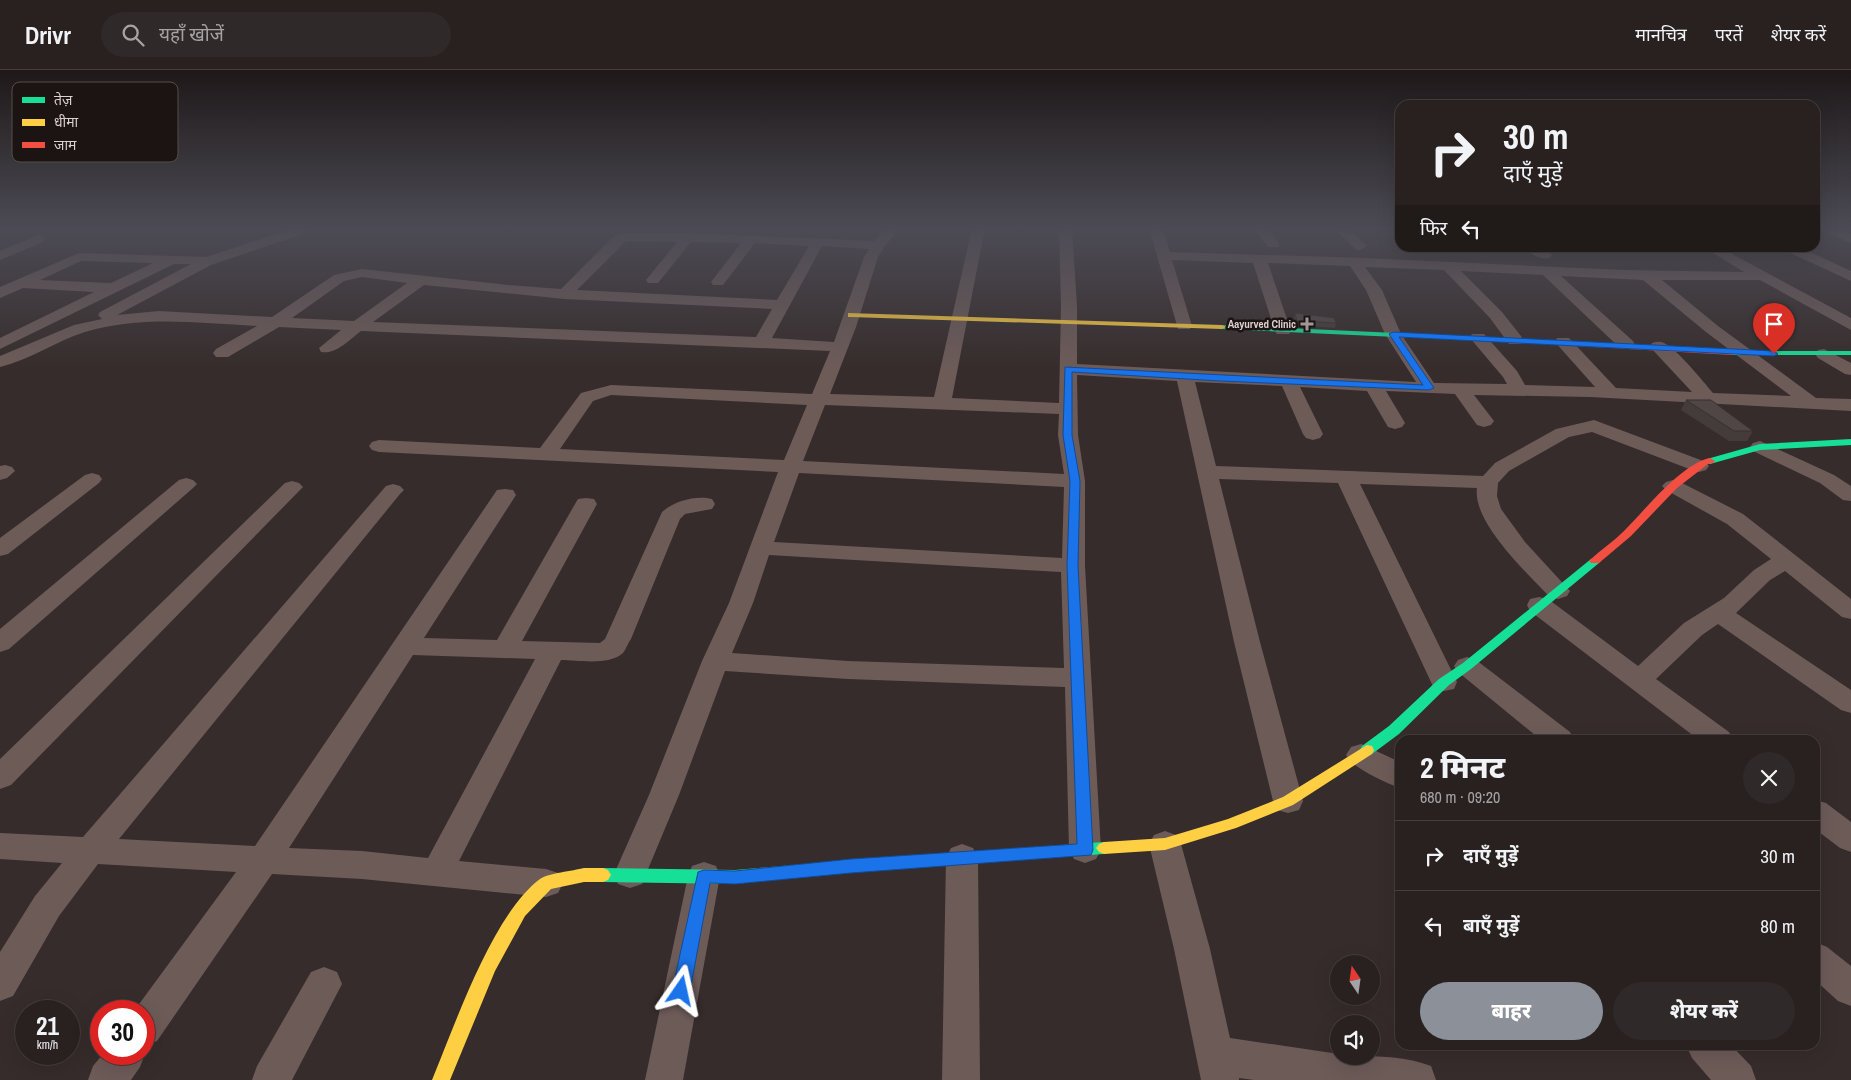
<!DOCTYPE html>
<html lang="hi">
<head>
<meta charset="utf-8">
<style>
  :root { --surface:#282120; --page:#302929; --text:#f1f3f6; --muted:#a5a3a5; --line:#443e3e; --accent:#8c9099 }
  body { margin:0; font-family:"Archivo Narrow","Noto Sans Devanagari",sans-serif; background:var(--page); color:var(--text); height:100vh; display:flex; flex-direction:column; font-size:19px; white-space:nowrap }
  * { box-sizing:border-box; margin:0 }
  p { font-size:16px; color:var(--muted) }
  .icon { flex:none; width:28px; height:28px; fill:none; stroke:currentColor; stroke-width:2; stroke-linecap:round; stroke-linejoin:round }
  .map { position:relative; flex:1; overflow:hidden }
  .side { position:absolute; left:1395px; top:665px; width:425px; height:315px; display:flex; flex-direction:column; background:var(--surface); border-radius:15px; box-shadow:0 5px 20px #0002,0 0 0 1px var(--line) }
  .side>* { flex:none }
  .guide { position:absolute; left:1395px; top:30px; width:425px; height:152px; border-radius:15px; box-shadow:0 5px 20px #0002,0 0 0 1px var(--line); background:#282120; color:var(--text); overflow:hidden }
  .needle { width:32px; rotate:347deg }
  .tools { position:absolute; left:1330px; top:885px; display:grid; gap:10px }
  .tools a { display:grid; place-items:center; width:50px; height:50px; border-radius:50%; background:var(--surface); box-shadow:0 5px 20px #0002,0 0 0 1px var(--line); font-size:25px }
  .speed { position:absolute; left:15px; top:930px; display:flex; gap:10px; font-size:25px; font-weight:700; text-align:center }
  .speed>* { display:grid; place-content:center; width:65px; height:65px; border-radius:50%; background:var(--surface); box-shadow:0 5px 20px #0002,0 0 0 1px var(--line); line-height:1 }
  .speed small { font-size:12px; font-weight:400 }
  .speed .limit { border:8px solid #d22; background:#fff; color:#111 }
  .pin { position:absolute; display:grid; place-items:center; width:42px; height:42px; color:#fff; margin:-51px -21px; border-radius:50% 50% 50% 0; rotate:-45deg; box-shadow:0 0 5px #0007 }
  .pin .icon { rotate:45deg }
  .me { position:absolute; width:55px; margin:-28px; rotate:11deg; stroke-linejoin:round; filter:drop-shadow(0 0 4px #0008) }
  .turn { display:flex; align-items:center; gap:18px; height:105px; padding:0 25px; font-size:22px }
  .turn .icon { width:65px; height:65px; stroke-width:2.5 }
  .turn b { display:block; font-size:35px; line-height:42px }
  .then { display:flex; align-items:center; height:48px; padding:0 25px; background:#0003; gap:10px; font-size:19px }
  .round { display:grid; place-items:center; flex:none; width:52px; height:52px; border-radius:26px; background:var(--page) }
  .overview { display:flex; align-items:center; justify-content:space-between; height:85px; padding:0 25px }
  h1 { font-size:30px; font-weight:800; line-height:38px }
  .action { display:flex; gap:10px; margin-top:auto; padding:10px 25px }
  .action a { flex:1; height:58px; border-radius:30px; background:var(--accent); color:#fff; font-size:20px; font-weight:800; line-height:58px; text-align:center }
  .action a+a { background:var(--page); color:var(--text) }
  ul { padding:0; list-style:none }
  li { display:flex; align-items:center; gap:15px; height:70px; padding:0 25px; border-top:1px solid var(--line) }
  li div { flex:1 }
  li b { display:block; font-size:19px }
  li em { font-style:normal }
  header { display:flex; align-items:center; gap:30px; box-sizing:border-box; height:70px; padding:0 25px; background:var(--surface); border-bottom:1px solid var(--line) }
  header strong { font-size:24px }
  nav { display:flex; gap:28px; margin-inline-start:auto; font-size:18px }
  .search { width:350px; height:45px; background:var(--page); display:flex; align-items:center; gap:12px; box-sizing:border-box; padding:0 18px; border-radius:28px; color:var(--muted); font-size:19px }
  .map>svg:first-child { display:block }
  .lines { fill:none; stroke-linecap:round; stroke-linejoin:round }
  .street { fill:#6d5b58; fill-rule:evenodd }
  .fast { fill:#16e098; fill-rule:evenodd }
  .slow { fill:#ffcf43; fill-rule:evenodd }
  .jam { fill:#f24e42; fill-rule:evenodd }
  .wall { fill:#443c3b }
  .building { fill:#4f4645; stroke:#373130 }
  .route { fill:#1a73e8; stroke:#114b97 }
  .poi-dot { fill:#a29796; stroke:#1c1413; stroke-width:2 }
  .labels { text-anchor:middle; dominant-baseline:central; stroke-width:5; stroke-linejoin:round; paint-order:stroke }
  .far-poi-label { font-size:11px; font-weight:bold; fill:#dcd1cf; stroke:#1c1413; text-anchor:end }
  .key { fill:#1c1413; stroke:#564d4b; stroke-width:1 }
  .key-label { font-size:14px; fill:#dcd1cf }
</style>
</head>
<body>
<header>
<strong>Drivr</strong>
<div class="search"><svg class="icon" aria-label="search" viewBox="0 0 24 24"><circle cx="10" cy="10" r="6"/><path d="M15 15l6 6"/></svg>यहाँ खोजें</div>
<nav><a>मानचित्र</a><a>परतें</a><a>शेयर करें</a></nav>
</header>
<div class="map">
<svg width="1851" height="1010" viewBox="0 0 1851 1010">
  <rect width="100%" height="100%" fill="#362c2b"/>
  <g class="lines">
    <g class="street">
      <path d="M294 158H313L311 161 211 195 117 245 159 241 272 247 334 205 362 199 509 215 561 219 614 166 624 163H688L874 171 887 158H900L884 177 878 187 856 257 830 324 934 327 972 158H985L952 328 1059 333 1061 236 1059 158H1072L1077 236V294L1416 312 1385 264 1366 220 1350 196 1268 193 1291 261 1289 264H1277L1275 261 1253 193 1172 190 1192 256 1190 259H1178L1149 158H1162L1170 182 1364 188 1624 200 1744 202 1705 178H1721L1851 248V260L1760 210H1662L1718 256 1816 328 1851 329V341L1590 327 1474 325 1494 351 1491 355 1484 357 1477 355 1455 324 1386 321 1405 353 1402 357 1395 359 1388 357 1367 321 1300 317 1323 364 1320 368 1313 370 1306 368 1303 364 1282 316 1195 312 1216 396 1483 406 1495 393 1556 359 1594 350 1706 392 1709 396 1706 400 1699 402 1692 400 1592 362 1569 367 1509 401 1498 413 1497 426 1501 439 1525 472 1570 521 1567 526 1558 529 1549 526C1527 503 1472 452 1477 418L1360 414 1457 612 1454 619 1444 621 1434 619 1431 612 1338 413 1219 409 1260 572 1303 731 1299 740 1288 743 1277 740 1273 731 1234 572 1177 311 1077 305 1078 365 1085 411V496L1101 780 1096 789 1085 793 1074 789 1069 780 1065 617 848 609 725 601 679 725 646 804 642 814 630 818 618 814 614 804 649 725 702 591 729 533 778 402 379 382 372 380 369 376 372 372 379 370 540 378 581 323 611 315 812 324 830 281 361 261C350 269 336 285 321 282L319 278 341 260 279 257 228 287H216L213 283 216 279 257 256C200 253 141 245 85 262 56 271 30 290 0 297V286L74 255 102 249 98 245 100 242 191 194H174L0 279V268L94 222 23 218 0 228V217L79 183 206 187ZM626 171 677 172 646 210 648 213H658L691 172 741 173 711 212 713 215H723L755 173 809 176 777 230 577 220ZM822 176 869 179 864 187 834 272 772 268ZM81 191 153 193 111 213 40 210ZM1365 197 1444 200 1490 248 1509 274H1521L1523 270 1521 266 1502 242 1461 201 1543 205 1621 279H1633L1635 275 1633 271 1561 206 1643 210 1706 262 1791 326 1713 323C1701 309 1679 281 1664 273 1660 271 1656 272 1652 273L1650 277 1692 322 1616 318 1569 268H1557L1555 272 1595 317 1525 315 1517 301 1484 264H1472L1470 268 1503 307 1507 314 1434 313 1401 264 1382 220ZM362 207 407 213 354 251 292 248 344 211ZM424 215 565 229 772 239 756 267 373 252ZM611 325 807 335 784 390 560 379 593 331ZM825 335 1059 344 1058 365 1064 404 803 391ZM799 403 1064 417 1062 488 774 472ZM769 485 1061 502 1064 598 848 591 732 583 753 533Z"/>
      <path d="M1253 158H1267L1280 174 1278 177H1268Z"/>
      <path d="M1334 158H1348L1367 176 1360 180 1355 179Z"/>
      <path d="M1820 158H1837L1851 164V173L1822 161Z"/>
      <path d="M38 165 43 166 45 169 43 172 0 190V181Z"/>
      <path d="M1526 178H1542L1552 185 1550 188C1541 190 1531 185 1526 178Z"/>
      <path d="M1784 178H1801L1851 201V211L1786 181Z"/>
      <path d="M1824 279 1851 293V305L1845 304 1818 288 1815 284 1818 280Z"/>
      <path d="M1760 371 1834 405 1851 416V431L1843 430 1820 413 1753 381 1750 377 1753 373Z"/>
      <path d="M5 395 12 397 15 401 7 408 0 410V396Z"/>
      <path d="M92 403 99 405 102 409 99 413 8 484 0 486V468L85 405Z"/>
      <path d="M186 408 193 410 197 414 193 418 9 579 0 582V559L179 410Z"/>
      <path d="M1673 410 1680 412 1743 444 1851 529V549L1842 547 1785 501 1770 510 1736 543 1851 620V643L1841 640 1718 554 1702 565 1656 609 1729 662 1733 670H1699L1530 541 1527 535 1530 529 1539 527 1548 529 1638 596 1684 553 1724 528 1754 500 1771 489 1727 454 1666 420 1662 416 1666 412Z"/>
      <path d="M292 411 299 413 303 417 299 421 11 715 0 719V689L285 413Z"/>
      <path d="M393 414 400 416 404 420 400 424 119 769 255 776 497 420 505 419 513 420 516 425 424 568 497 570 575 434 578 429 586 428 594 429 597 434 522 571 600 573 605 569 662 442C674 431 696 425 712 429L715 434 712 439 685 444 680 449 631 569C628 573 626 579 623 583 609 596 578 590 561 590L459 791 546 799 558 803 563 813 558 823 546 827 362 809 272 804 157 971 144 976V941H134L236 802 98 794 59 846 13 926 0 931V882L35 826 62 793 0 789V763L83 767 386 416ZM413 585 535 589 428 788 362 781 289 778Z"/>
      <path d="M1467 587 1476 590 1570 662 1574 670H1541L1458 602 1454 596 1458 590Z"/>
      <path d="M1361 674 1400 692V718C1384 712 1354 699 1346 685L1351 677Z"/>
      <path d="M1815 730 1826 733 1851 752V782L1840 778 1815 759Z"/>
      <path d="M1165 761 1176 765 1181 774 1210 879 1230 968 1339 984V986C1369 986 1403 985 1431 996L1436 1010H1254L1239 1008V1010H1201L1174 879 1149 774 1154 765Z"/>
      <path d="M962 774 973 778 978 788 980 1010H942L946 788 951 778Z"/>
      <path d="M704 792 716 796 720 806 683 1010H645L688 806 692 796Z"/>
      <path d="M1815 872 1827 877 1851 896V936L1838 931 1815 910Z"/>
      <path d="M324 897 337 902 342 914 292 1010H252L257 996 311 902Z"/>
      <path d="M1686 975H1731L1751 996 1756 1010H1711L1692 988Z"/>
      <path d="M144 981 145 984 140 997 131 1010H88L93 996 103 984H144Z"/>
    </g>
    <g class="fast">
      <path d="M1219 255 1507 268 1511 270 1507 272 1222 259H1219Z"/>
      <path d="M1729 281H1851V285H1732L1728 283Z"/>
      <path d="M1851 369V375L1760 380 1710 394 1705 391 1707 389 1760 374Z"/>
      <path d="M1595 488 1601 491 1599 493 1471 599 1449 615 1399 664 1372 684 1367 685 1362 684 1360 680 1362 676 1389 656 1439 609 1463 593 1591 489Z"/>
      <path d="M1104 772 1109 774 1112 778 1109 782 1104 784 851 802 735 814 603 812 598 810 595 805 598 800 603 798 735 800 851 790Z"/>
    </g>
    <g class="slow">
      <path d="M848 243 1222 255 1226 257 1222 259 851 247H848Z"/>
      <path d="M1367 675 1372 676 1374 680 1372 684 1293 735 1236 758 1165 780 1104 784 1099 782 1096 778 1099 774 1104 772 1165 768 1228 749 1283 727Z"/>
      <path d="M584 798H603L608 800 611 805 608 810 603 812H584L551 819 525 846 495 901 450 1010H432C455 955 492 845 540 809 548 803 573 801 584 798Z"/>
    </g>
    <g class="jam">
      <path d="M1504 268 1732 281 1736 283 1732 285 1507 272 1503 270Z"/>
      <path d="M1710 388 1715 391 1713 393 1708 394 1677 418 1631 466 1599 493H1591L1589 491 1591 489C1602 479 1614 471 1624 461 1645 440 1681 394 1710 388Z"/>
    </g>
  </g>
  <g class="wall">
    <path d="M1295 243 1336 253 1335 258 1296 255 1294 248Z"/>
    <path d="M1686 330 1753 361 1747 371H1729L1681 340Z"/>
  </g>
  <g class="building">
    <path d="M1295 243 1334 248 1336 253 1297 251Z"/>
    <path d="M1686 330H1711L1753 361H1734Z"/>
  </g>
  <linearGradient id="sky" x2="0" y2="1"><stop stop-color="#1e1818"/><stop offset="0.53" stop-color="#4c4b55"/><stop offset="1" stop-color="#4c4b55" stop-opacity="0"/></linearGradient>
  <rect width="1851" height="299" fill="url(#sky)"/>
  <path class="route" d="M1393 262 1774 281 1778 284 1774 286 1399 267 1434 318 1429 320 1220 311 1072 302V365L1080 411 1078 496 1093 780 1091 785 851 803 735 814 710 813 690 921 687 927 681 930 675 927 672 921 698 802 704 800 735 801 851 789 1077 774 1067 496 1070 411 1063 365 1065 297 1423 315 1389 264Z"/>
  <path class="poi-dot" d="M1304.5 246.5h5v5h5v5h-5v5h-5v-5h-5v-5h5z"/>
  <g class="labels">
    <g class="far-poi-label">
      <text x="1296" y="254">Aayurved Clinic</text>
    </g>
  </g>
  <rect x="12" y="12" width="166" height="80" rx="8" class="key"/>
  <rect x="22" y="27" width="23" height="6" fill="#16e098"/>
  <rect x="22" y="49" width="23" height="7" fill="#ffcf43"/>
  <rect x="22" y="72" width="23" height="6" fill="#f24e42"/>
  <g class="key-label">
    <text x="54" y="35">तेज़</text>
    <text x="54" y="57">धीमा</text>
    <text x="54" y="80">जाम</text>
  </g>
</svg>
<div class="tools">
<a><svg class="needle" viewBox="-14 -14 28 28"><path d="M0-13l5 13h-10z" fill="#e53935"/><path d="M0 13l5-13h-10z" fill="#a5a3a5"/></svg></a>
<a><svg class="icon" aria-label="sound" viewBox="0 0 24 24"><path d="M4 9h4l5-4v14l-5-4H4zM17 9q2 3 0 6"/></svg></a>
</div>
<div class="speed"><div>21<small>km/h</small></div><div class="limit">30</div></div>
<div class="pin" style="left:1774px;top:284px;background:#d93025"><svg class="icon" aria-label="arrive" viewBox="0 0 24 24"><path d="M6 21V4h12l-3 4 3 4H6"/></svg></div>
<svg class="me" style="left:681px;top:921px" viewBox="-20 -20 40 40"><path d="M0-17L14 15 0 8-14 15z" fill="#1a73e8" stroke="#fff" stroke-width="4"/></svg>
<div class="guide">
<div class="turn"><svg class="icon" aria-label="right" viewBox="0 0 24 24"><path d="M7 20v-9h11M14 6l5 5-5 5"/></svg><div><b>30 m</b>दाएँ मुड़ें</div></div>
<div class="then">फिर<svg class="icon" aria-label="left" viewBox="0 0 24 24"><path d="M17 20v-9H6M10 6l-5 5 5 5"/></svg></div>
</div>
<section class="side">
<div class="overview"><div><h1>2 मिनट</h1><p>680 m · 09:20</p></div><a class="round"><svg class="icon" aria-label="close" viewBox="0 0 24 24"><path d="M6 6l12 12M18 6L6 18"/></svg></a></div>
<ul>
<li><svg class="icon" aria-label="right" viewBox="0 0 24 24"><path d="M7 20v-9h11M14 6l5 5-5 5"/></svg><div><b>दाएँ मुड़ें</b></div><em>30 m</em></li>
<li><svg class="icon" aria-label="left" viewBox="0 0 24 24"><path d="M17 20v-9H6M10 6l-5 5 5 5"/></svg><div><b>बाएँ मुड़ें</b></div><em>80 m</em></li>
</ul>
<div class="action"><a>बाहर</a><a>शेयर करें</a></div>
</section>
</div>
</body>
</html>
